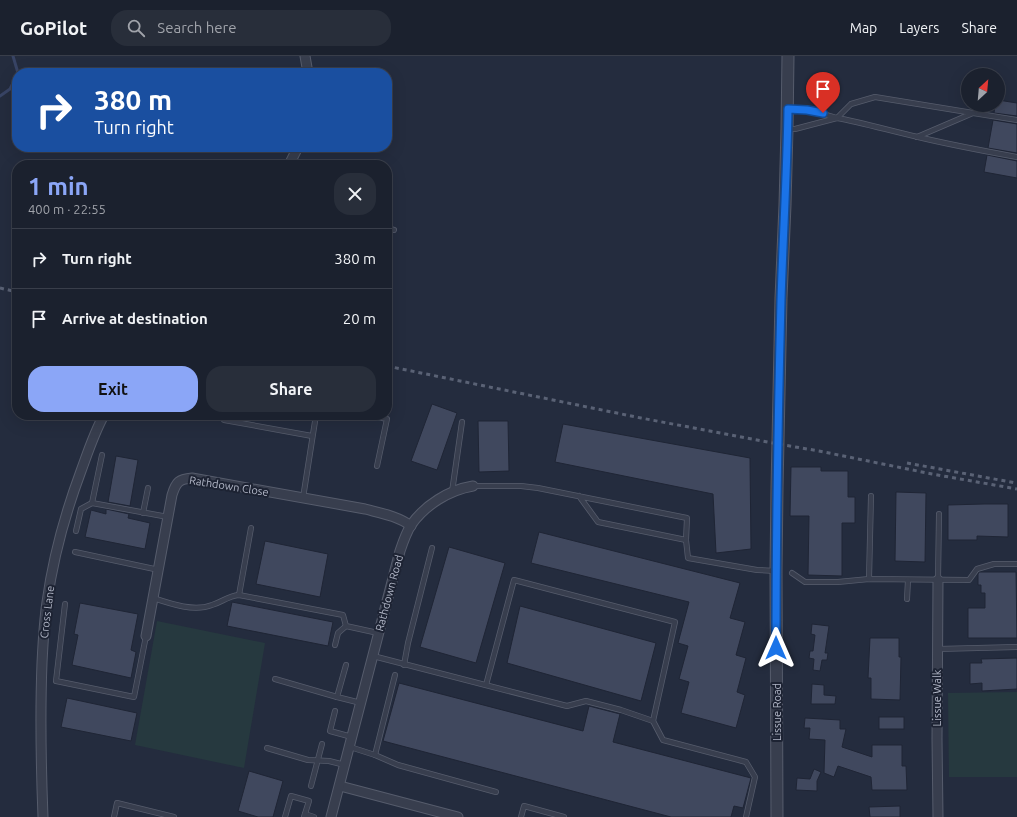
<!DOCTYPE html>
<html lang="en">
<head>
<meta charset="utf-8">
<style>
  :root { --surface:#1b212e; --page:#282e3a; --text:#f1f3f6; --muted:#a0a3aa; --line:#393e4a; --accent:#8ba6f7 }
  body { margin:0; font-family:Ubuntu,sans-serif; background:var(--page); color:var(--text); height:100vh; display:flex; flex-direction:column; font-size:15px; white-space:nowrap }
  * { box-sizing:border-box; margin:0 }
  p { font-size:13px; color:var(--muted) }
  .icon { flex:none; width:22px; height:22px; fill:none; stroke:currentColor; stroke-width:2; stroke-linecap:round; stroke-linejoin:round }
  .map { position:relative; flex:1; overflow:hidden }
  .details { position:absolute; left:12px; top:104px; width:380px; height:260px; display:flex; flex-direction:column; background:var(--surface); border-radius:16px; box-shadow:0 4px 16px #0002,0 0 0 1px var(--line) }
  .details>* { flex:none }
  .top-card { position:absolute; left:12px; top:12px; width:380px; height:84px; border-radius:16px; box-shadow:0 4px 16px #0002,0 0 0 1px var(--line); background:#1a4fa0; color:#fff; overflow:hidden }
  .needle { width:26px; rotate:26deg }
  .controls { position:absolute; left:961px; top:12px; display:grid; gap:8px }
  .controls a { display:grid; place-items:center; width:44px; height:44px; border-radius:50%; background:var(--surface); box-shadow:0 4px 16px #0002,0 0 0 1px var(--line); font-size:20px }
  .pin { position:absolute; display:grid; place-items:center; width:34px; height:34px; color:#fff; margin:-41px -17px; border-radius:50% 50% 50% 0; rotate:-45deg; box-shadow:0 0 4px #0007 }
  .pin .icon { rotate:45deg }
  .me { position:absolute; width:44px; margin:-22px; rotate:0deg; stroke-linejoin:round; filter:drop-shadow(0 0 3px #0008) }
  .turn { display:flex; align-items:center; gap:14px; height:84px; padding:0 16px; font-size:18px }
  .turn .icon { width:52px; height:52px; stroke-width:2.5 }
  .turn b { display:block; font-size:28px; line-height:34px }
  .round { display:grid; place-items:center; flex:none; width:42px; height:42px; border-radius:16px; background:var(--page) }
  .head { display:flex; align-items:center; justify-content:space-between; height:68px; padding:0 16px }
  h1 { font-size:24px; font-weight:700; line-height:30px; color:var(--accent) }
  .cta { display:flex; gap:8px; margin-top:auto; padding:8px 16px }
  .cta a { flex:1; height:46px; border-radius:16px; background:var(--accent); color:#111; font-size:16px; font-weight:700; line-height:46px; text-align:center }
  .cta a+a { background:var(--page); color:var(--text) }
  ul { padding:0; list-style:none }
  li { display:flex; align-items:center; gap:12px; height:60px; padding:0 16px; border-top:1px solid var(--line) }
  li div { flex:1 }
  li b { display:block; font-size:15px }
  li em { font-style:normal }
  header { display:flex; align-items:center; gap:24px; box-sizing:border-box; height:56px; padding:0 20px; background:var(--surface); border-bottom:1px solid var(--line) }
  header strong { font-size:19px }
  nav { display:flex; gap:22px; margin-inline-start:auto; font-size:14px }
  .search { width:280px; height:36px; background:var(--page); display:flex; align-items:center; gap:10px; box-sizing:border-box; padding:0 14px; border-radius:16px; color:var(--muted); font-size:15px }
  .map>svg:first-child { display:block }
  .green { fill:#26393f }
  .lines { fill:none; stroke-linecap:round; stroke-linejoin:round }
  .stream { stroke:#384465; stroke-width:3 }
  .building { fill:#40485e; stroke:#1f2535 }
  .service-casing { stroke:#565c6c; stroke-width:6 }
  .minor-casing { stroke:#565c6c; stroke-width:11 }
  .tertiary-casing { stroke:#565c6c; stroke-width:13 }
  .service { stroke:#383e4e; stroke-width:4.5 }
  .minor { stroke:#383e4e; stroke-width:9 }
  .tertiary { stroke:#383e4e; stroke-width:11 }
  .rail { stroke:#5a6275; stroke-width:3; stroke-dasharray:4 4; stroke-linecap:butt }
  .route-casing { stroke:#114b97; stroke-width:10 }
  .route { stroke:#1a73e8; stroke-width:7 }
  .labels { text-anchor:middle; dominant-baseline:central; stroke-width:4; stroke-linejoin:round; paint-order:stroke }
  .street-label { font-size:11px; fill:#b4b9c9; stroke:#1d2333 }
</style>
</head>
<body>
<header>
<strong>GoPilot</strong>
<div class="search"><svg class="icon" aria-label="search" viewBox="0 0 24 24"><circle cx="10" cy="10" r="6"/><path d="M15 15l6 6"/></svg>Search here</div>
<nav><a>Map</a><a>Layers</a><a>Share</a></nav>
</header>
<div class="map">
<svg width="1017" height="761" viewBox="0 0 1017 761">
  <rect width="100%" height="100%" fill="#242c3e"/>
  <g class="green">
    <path d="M157 565 265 587 244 712 135 689Z"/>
    <path d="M1017 636V721H949L948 637Z"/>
  </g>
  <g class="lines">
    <g class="stream">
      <path d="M13 0 18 17"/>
      <path d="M0 40 10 33 17 19"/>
    </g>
  </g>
  <g class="building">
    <path d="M998 44 1017 47V60L994 57 995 49H998Z"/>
    <path d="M993 64 1017 68V97L988 92Z"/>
    <path d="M987 99 1017 105V122L984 116Z"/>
    <path d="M432 348 457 357 437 414 411 405Z"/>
    <path d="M478 365H508L509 415 479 416Z"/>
    <path d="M563 368 750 402 751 493 716 497 713 438 555 406Z"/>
    <path d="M116 400 138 404 130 450 108 446Z"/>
    <path d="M791 411H821V415H848V441H855V467H842V520L808 519 809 460H790Z"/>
    <path d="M896 436 926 437 925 506 895 505Z"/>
    <path d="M984 448H1008V481L977 480V484H948V449Z"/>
    <path d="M106 453 129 458 128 462 150 467 145 493 85 481 91 454 106 458Z"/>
    <path d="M539 476 740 527 730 562 745 566 736 599 746 602 737 636 745 639 736 672 681 657 689 626 679 623 688 590 678 587 689 546 531 507Z"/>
    <path d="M265 485 328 498 320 541 256 528Z"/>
    <path d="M449 491 505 507 476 607 420 591Z"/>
    <path d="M979 516H1016L1017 582H968V552H985V537H981V529H978V518Z"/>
    <path d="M232 546 333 566 328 590 227 570Z"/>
    <path d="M80 547 138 558 131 594 136 596 131 622 72 609 78 579 74 578Z"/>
    <path d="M520 550 656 587 641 645 507 607Z"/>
    <path d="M812 568 829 570 825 597H828L827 604H822L820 615 813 614 814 603 809 602 810 595H813L815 579 811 578Z"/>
    <path d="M870 582H899V601H901L900 644 871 643V622H868Z"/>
    <path d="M1017 602V633L982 635V627L970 628V607H982L981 603Z"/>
    <path d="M399 627 583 675 589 650 620 658 613 686 751 722 743 752 734 750 731 761H671L383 685Z"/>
    <path d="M812 628 824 629V639L836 640 835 648H811Z"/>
    <path d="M67 642 137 657 131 685 61 671Z"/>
    <rect x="879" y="661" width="25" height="12"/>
    <path d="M805 662 840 664V673H846L842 691 872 701V689H902V710H906L907 734H872L871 721 838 710 834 721 824 717 825 684 809 683 810 672H804Z"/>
    <path d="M814 713 821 716 817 725V735L796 734 797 722 810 723Z"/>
    <path d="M249 715 283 725 273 761H258L238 755Z"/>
    <path d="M900 750V761H870L869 751Z"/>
  </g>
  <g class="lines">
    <g class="service-casing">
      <g id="service">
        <path d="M973 57 1017 64"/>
        <path d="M837 62 851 48 875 41 973 57 917 81"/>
        <path d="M837 62C864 67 891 75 918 81 951 89 984 95 1017 101"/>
        <path d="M787 73H795L837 62C821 57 805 54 788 53"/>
        <path d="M387 172 394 174"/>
        <path d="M368 359 387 363 377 410"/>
        <path d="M224 364 312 380"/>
        <path d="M102 399 92 447 168 461"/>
        <path d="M473 430H521L538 432 687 462 686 484 598 466 579 440"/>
        <path d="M452 436 462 366"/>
        <path d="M303 442 316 359"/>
        <path d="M143 457 148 432"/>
        <path d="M76 475 81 453 92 447"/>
        <path d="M686 484 688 502 757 514 776 515"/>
        <path d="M75 496 159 514"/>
        <path d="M792 517 805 526H838L869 523 969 524 977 513 994 508H1017"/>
        <path d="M869 523 871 440"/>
        <path d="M938 524 939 458"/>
        <path d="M239 539 251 472"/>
        <path d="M153 542C171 548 194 556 212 549 222 546 228 540 239 539L343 559 346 570 378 577"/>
        <path d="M907 543 908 524"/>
        <path d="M65 548 56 625 134 641 146 580"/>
        <path d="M335 589 338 577 346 570"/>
        <path d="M938 593 1017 591"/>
        <path d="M373 600 567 650 586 645 621 654 653 665 675 566 514 524 486 629"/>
        <path d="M346 609 337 641 361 647"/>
        <path d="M404 609 408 587 432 492"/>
        <path d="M395 619 375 699 398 709 496 736"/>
        <path d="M275 623 337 641"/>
        <path d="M335 655 330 675 352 681"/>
        <path d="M653 665 663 684 746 706 755 721 746 761"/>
        <path d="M350 691 375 699"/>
        <path d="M267 692 308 704 329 705 345 709"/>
        <path d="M311 730 322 688"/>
        <path d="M305 758 314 761"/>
        <path d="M114 761 117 747 174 761"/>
        <path d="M285 761 291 740 309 745 304 761"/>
        <path d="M521 761 524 750 564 761"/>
      </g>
    </g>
    <g class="minor-casing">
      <g id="minor">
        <path d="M305 0 308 17"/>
        <path d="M289 109 298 91"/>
        <path d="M146 580 172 439C176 426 179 423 192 422L365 453C380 457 398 460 411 470"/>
        <path d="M340 730 458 761"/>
        <path d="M43 761C41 710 40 658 42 607 43 587 44 566 47 546 53 502 65 458 81 415 88 396 94 377 104 359"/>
        <path d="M331 761 400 495C403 486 406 477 411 469 425 449 449 434 473 430"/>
        <path d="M938 761 937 683 938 524"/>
      </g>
    </g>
    <g class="tertiary-casing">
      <path id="tertiary" d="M777 761 776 515 777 432 781 242 785 149 787 73 788 0"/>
    </g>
    <use href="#service" class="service"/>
    <use href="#minor" class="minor"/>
    <use href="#tertiary" class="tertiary"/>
    <g class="rail">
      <path d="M0 232 17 236"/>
      <path d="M387 310 641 362 778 388 819 395 932 418 1017 433"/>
      <path d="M907 407 1016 427"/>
    </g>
  </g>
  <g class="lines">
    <g class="route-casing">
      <path id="route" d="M776 592C776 476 778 360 781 244 783 180 787 117 788 53L807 54 823 57"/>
    </g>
    <use href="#route" class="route"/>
  </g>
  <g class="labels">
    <g class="street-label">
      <text transform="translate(229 430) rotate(9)">Rathdown Close</text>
      <text transform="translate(389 537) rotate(-75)">Rathdown Road</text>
      <text transform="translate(47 556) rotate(-83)">Cross Lane</text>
      <text transform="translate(937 642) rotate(-90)">Lissue Walk</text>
      <text transform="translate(777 656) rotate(-90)">Lissue Road</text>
    </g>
  </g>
</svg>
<div class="controls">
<a><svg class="needle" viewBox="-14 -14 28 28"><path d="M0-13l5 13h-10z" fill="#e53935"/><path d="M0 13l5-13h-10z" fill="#a0a3aa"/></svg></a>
</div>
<div class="pin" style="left:823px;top:57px;background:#d93025"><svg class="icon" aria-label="arrive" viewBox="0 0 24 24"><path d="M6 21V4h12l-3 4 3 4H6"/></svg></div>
<svg class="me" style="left:776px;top:592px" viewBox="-20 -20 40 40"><path d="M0-17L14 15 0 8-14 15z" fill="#1a73e8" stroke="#fff" stroke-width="4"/></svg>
<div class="top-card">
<div class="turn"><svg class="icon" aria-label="right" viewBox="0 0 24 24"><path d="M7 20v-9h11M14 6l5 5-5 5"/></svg><div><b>380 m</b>Turn right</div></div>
</div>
<section class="details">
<div class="head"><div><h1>1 min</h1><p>400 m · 22:55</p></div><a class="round"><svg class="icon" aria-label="close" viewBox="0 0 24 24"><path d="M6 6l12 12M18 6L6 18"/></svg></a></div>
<ul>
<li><svg class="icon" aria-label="right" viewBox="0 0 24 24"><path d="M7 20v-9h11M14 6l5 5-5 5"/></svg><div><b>Turn right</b></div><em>380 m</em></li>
<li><svg class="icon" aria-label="arrive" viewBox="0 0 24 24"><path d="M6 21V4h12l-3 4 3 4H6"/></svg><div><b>Arrive at destination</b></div><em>20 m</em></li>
</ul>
<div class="cta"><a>Exit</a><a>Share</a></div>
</section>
</div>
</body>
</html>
